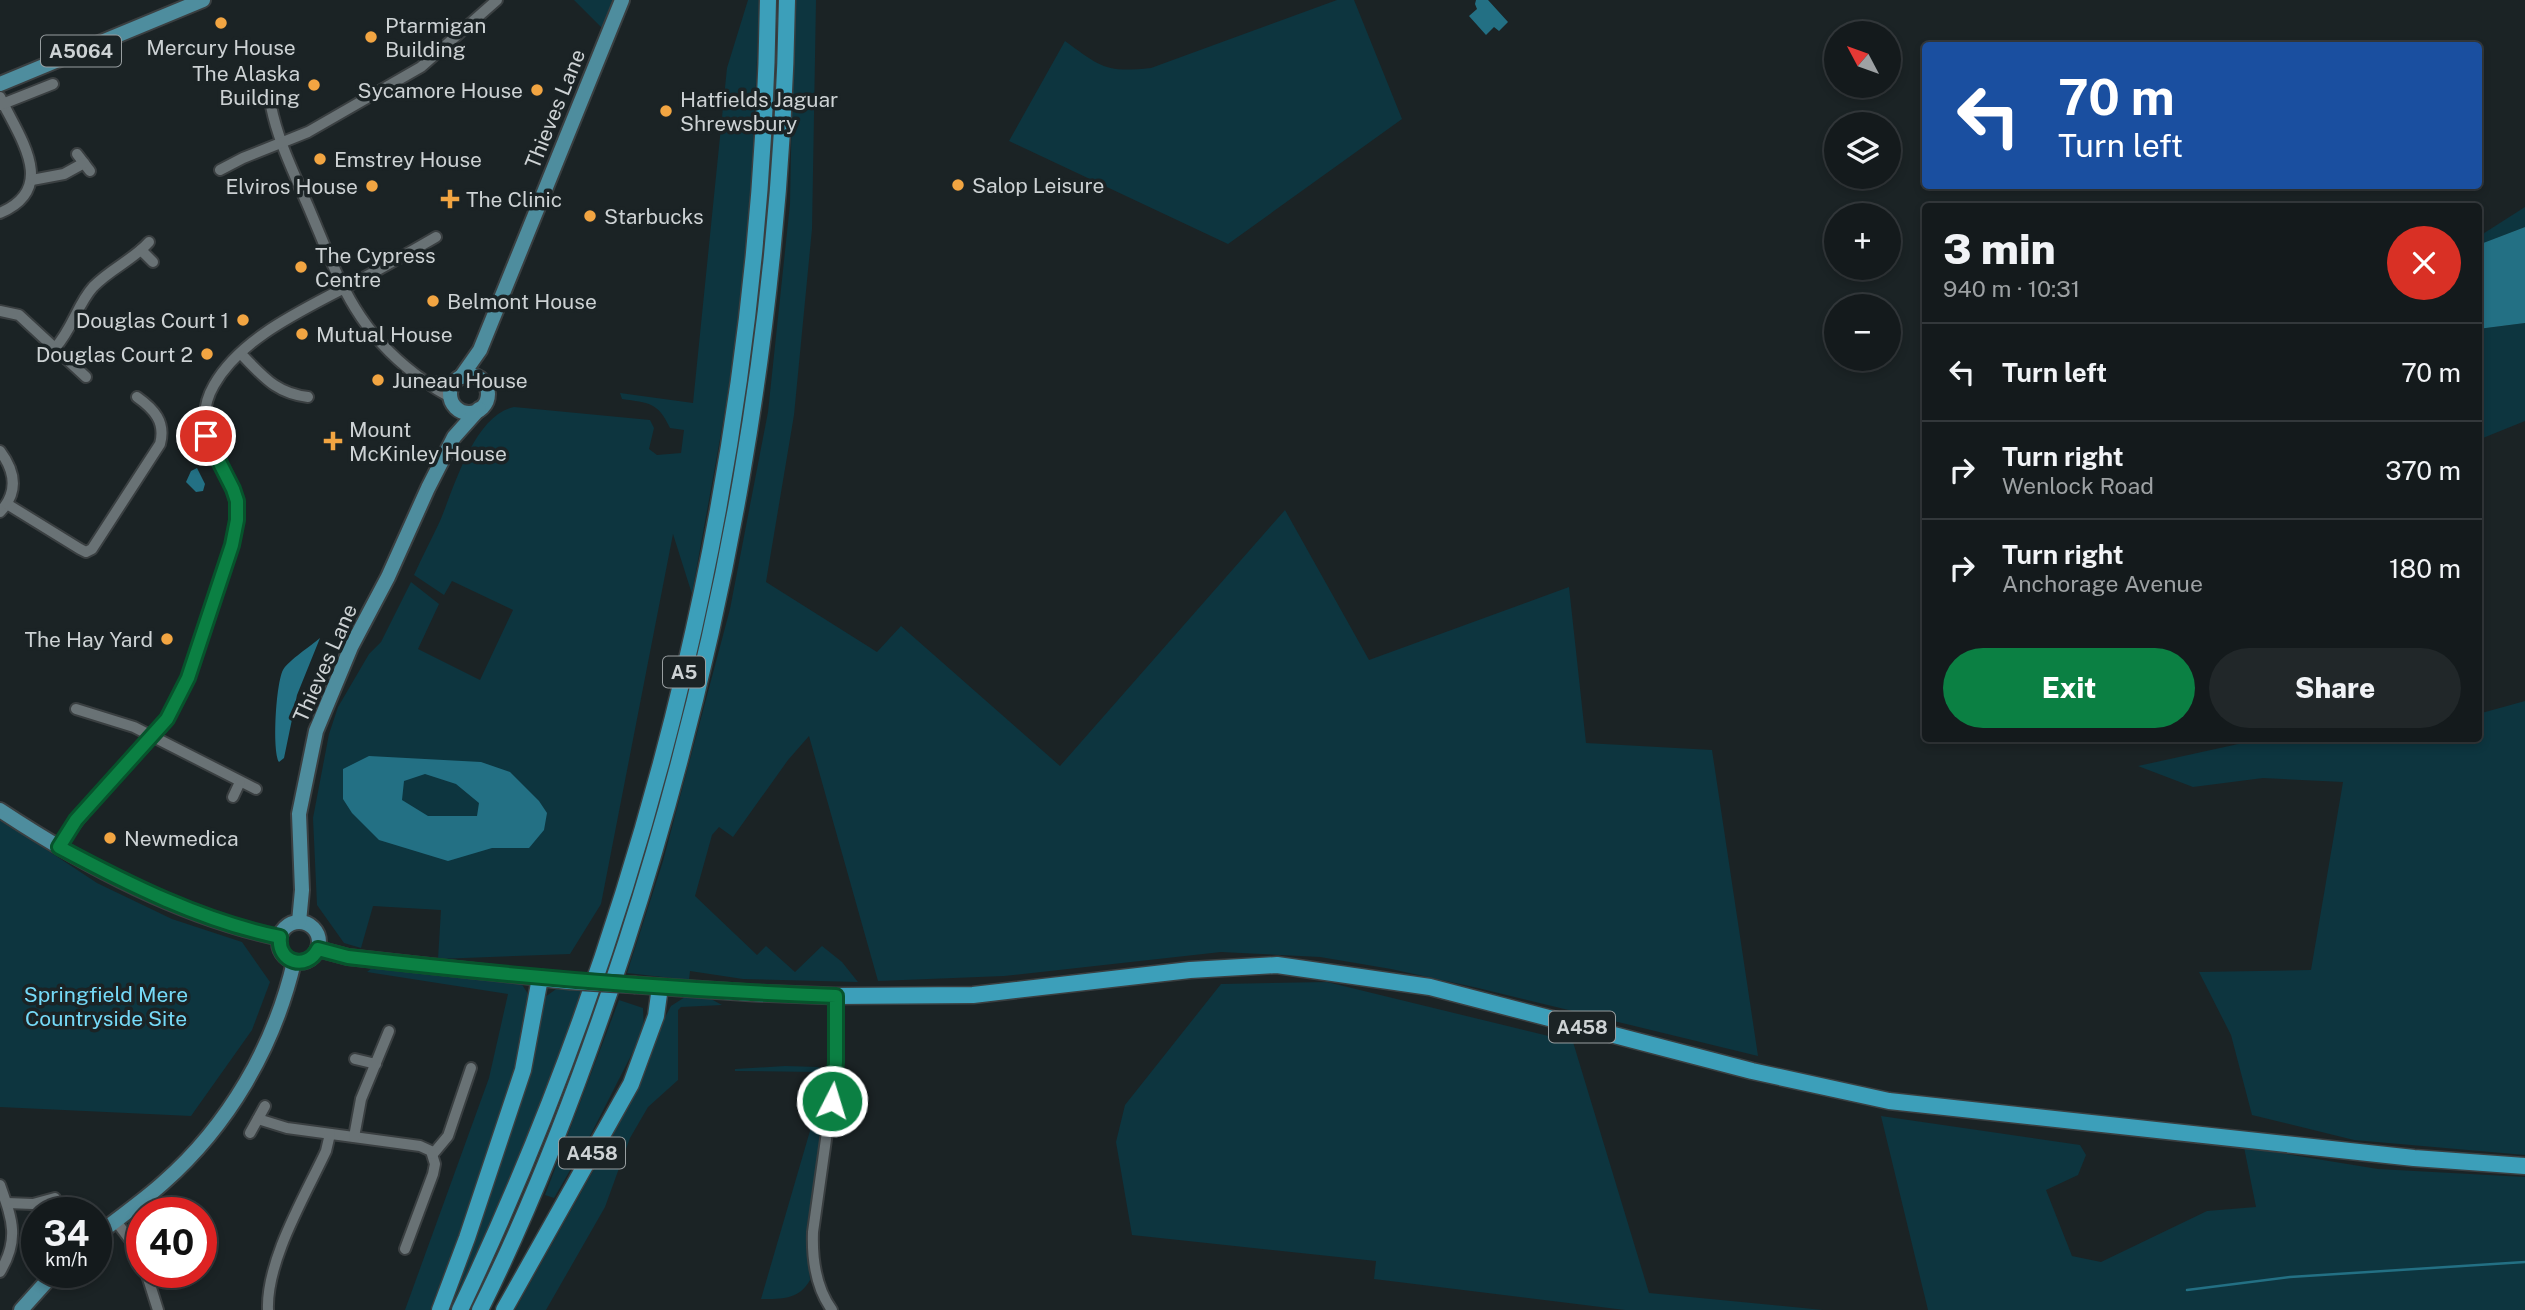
<!DOCTYPE html>
<html lang="en">
<head>
<meta charset="utf-8">
<style>
  :root { --surface:#141a1c; --page:#212729; --text:#f1f3f6; --muted:#9da1a3; --line:#33383b; --accent:#0b8043 }
  body { margin:0; font-family:"Public Sans",sans-serif; background:var(--page); color:var(--text); height:100vh; display:flex; flex-direction:column; font-size:26px; white-space:nowrap }
  * { box-sizing:border-box; margin:0 }
  p { font-size:23px; color:var(--muted) }
  .icon { flex:none; width:38px; height:38px; fill:none; stroke:currentColor; stroke-width:2; stroke-linecap:round; stroke-linejoin:round }
  .map { position:relative; flex:1; overflow:hidden }
  .side { position:absolute; left:1922px; top:203px; width:560px; height:539px; display:flex; flex-direction:column; background:var(--surface); border-radius:7px; box-shadow:0 4px 10px #0003,0 0 0 2px var(--line) }
  .side>* { flex:none }
  .top-card { position:absolute; left:1922px; top:42px; width:560px; height:147px; border-radius:7px; box-shadow:0 4px 10px #0003,0 0 0 2px var(--line); background:#1a4fa0; color:#fff; overflow:hidden }
  .needle { width:46px; rotate:311deg }
  .buttons { position:absolute; left:1824px; top:21px; display:grid; gap:14px }
  .buttons a { display:grid; place-items:center; width:77px; height:77px; border-radius:50%; background:var(--surface); box-shadow:0 4px 10px #0003,0 0 0 2px var(--line); font-size:35px }
  .speed { position:absolute; left:21px; top:1197px; display:flex; gap:14px; font-size:35px; font-weight:700; text-align:center }
  .speed>* { display:grid; place-content:center; width:91px; height:91px; border-radius:50%; background:var(--surface); box-shadow:0 4px 10px #0003,0 0 0 2px var(--line); line-height:1 }
  .speed small { font-size:18px; font-weight:400 }
  .speed .limit { border:10px solid #d22; background:#fff; color:#111 }
  .pin { position:absolute; display:grid; place-items:center; width:60px; height:60px; color:#fff; margin:-30px; border:4px solid #fff; border-radius:50%; box-shadow:0 2px 7px #0007 }
  .me { position:absolute; width:77px; margin:-38px; rotate:5deg; stroke-linejoin:round; filter:drop-shadow(0 0 5px #0008) }
  .turn { display:flex; align-items:center; gap:24px; height:147px; padding:0 21px; font-size:32px }
  .turn .icon { width:91px; height:91px; stroke-width:2.5 }
  .turn b { display:block; font-size:49px; line-height:60px }
  .round { display:grid; place-items:center; flex:none; width:74px; height:74px; border-radius:37px; background:var(--page) }
  .overview { display:flex; align-items:center; justify-content:space-between; height:119px; padding:0 21px }
  h1 { font-size:42px; font-weight:800; line-height:52px }
  .button { display:flex; gap:14px; margin-top:auto; padding:14px 21px }
  .button a { flex:1; height:80px; border-radius:42px; background:var(--accent); color:#fff; font-size:28px; font-weight:800; line-height:80px; text-align:center }
  .button a+a { background:var(--page); color:var(--text) }
  ul { padding:0; list-style:none }
  li { display:flex; align-items:center; gap:21px; height:98px; padding:0 21px; border-top:2px solid var(--line) }
  li div { flex:1 }
  li b { display:block; font-size:26px }
  li em { font-style:normal }
  .map>svg:first-child { display:block }
  .green { fill:#0d353f }
  .water { fill:#237084; fill-rule:evenodd }
  .lines { fill:none; stroke-linecap:round; stroke-linejoin:round }
  .stream { stroke:#237084; stroke-width:2.5 }
  .minor-casing { stroke:#3a3f41; stroke-width:14 }
  .major-casing { stroke:#3a3f41; stroke-width:18 }
  .highway-casing { stroke:#3a3f41; stroke-width:19 }
  .minor { stroke:#697275; stroke-width:10 }
  .major { stroke:#4e8d9e; stroke-width:14 }
  .highway { stroke:#3c9fba; stroke-width:16 }
  .highway-bridge-casing { stroke:#3a3f41; stroke-width:19; stroke-linecap:butt }
  .highway-bridge { stroke:#3c9fba; stroke-width:16 }
  .route-casing { stroke:#07532c; stroke-width:18 }
  .route { stroke:#0b8043; stroke-width:12 }
  .poi-dot { fill:#f2a542; stroke:#1b2325; stroke-width:2.5 }
  .labels { text-anchor:middle; dominant-baseline:central; stroke-width:7; stroke-linejoin:round; paint-order:stroke }
  .shield { fill:#1b2325; stroke:#989ea0; stroke-width:2 }
  .shield-label { font-size:19px; font-weight:bold; fill:#cdd2d4 }
  .poi-label { font-size:21px; fill:#cdd2d4; stroke:#1b2325; text-anchor:start }
  .street-label { font-size:21px; fill:#cdd2d4; stroke:#1b2325 }
  .park-label { font-size:21px; fill:#75daf8; stroke:#1b2325 }
</style>
</head>
<body>
<div class="map">
<svg width="2525" height="1310" viewBox="0 0 2525 1310">
  <rect width="100%" height="100%" fill="#1b2325"/>
  <g class="green">
    <path d="M574 0H615L604 30Z"/>
    <path d="M748 0H759C755 118 751 237 734 354 722 434 706 514 692 594L673 534 601 904 570 954 438 959 441 910 373 906 361 948 344 943 317 905 313 818 329 734 338 707 369 654 381 642 411 582 439 604 418 649 480 680 513 610 452 581 444 595 414 575C422 557 431 540 440 521 454 488 474 415 514 407L650 420 654 428 649 449 657 455 681 453 684 430 670 428C658 402 649 403 622 399L620 393 693 403 727 68Z"/>
    <path d="M794 0H816L812 229 794 415 766 582 877 652 901 626 1060 766 1285 510 1369 660 1569 587 1586 743 1712 750 1758 1056 1478 988 1391 969 1320 957 1221 952 1004 976 878 981 809 736 788 760 733 837 719 827 712 835 695 896 757 955 766 946 795 972 822 946 842 962 858 982 743 979 690 971 689 980 627 973 663 861 730 609 768 412 790 204Z"/>
    <path d="M1337 0H1354L1402 119 1228 244 1009 141 1065 41C1101 67 1105 73 1151 68Z"/>
    <path d="M2525 207V227L2478 245V237Z"/>
    <path d="M2525 323V421L2478 440V329Z"/>
    <path d="M2525 701V1155L2354 1140 2252 1115 2231 1035 2199 972 2311 970 2343 782 2263 778 2193 787 2138 766 2261 739 2478 738V714Z"/>
    <path d="M0 819 97 883 172 919 242 942 270 982 252 1030 191 1116 0 1107Z"/>
    <path d="M373 967 508 980 521 983 530 997C513 1102 469 1211 430 1310H405L489 1078 508 994 367 972Z"/>
    <path d="M1327 982 1573 1042 1649 1293 1823 1310H1625L1374 1279 1376 1261 1132 1235 1116 1142 1125 1105 1221 984Z"/>
    <path d="M559 987 583 990 523 1151 453 1310H445L519 1106 545 997Z"/>
    <path d="M685 997 711 999 722 1005 681 1007 678 1010V1080L648 1107 630 1138 605 1207 546 1310H515L609 1143 648 1065 663 1021 671 1006Z"/>
    <path d="M619 1000 643 1008 644 1030 591 1134 554 1198 545 1195Z"/>
    <path d="M785 1066 818 1067 826 1072C829 1086 830 1108 814 1112L817 1072 735 1071V1069Z"/>
    <path d="M1881 1116 2080 1145 2086 1155 2078 1175 2046 1190 2072 1256 2101 1262 2207 1211 2256 1207 2244 1147 2378 1169 2525 1177V1310H1928Z"/>
    <path d="M812 1124 819 1131 822 1138 807 1225 810 1280C799 1300 781 1299 761 1299Z"/>
  </g>
  <g class="water">
    <path d="M1476 0H1488L1508 22 1499 31 1494 27 1486 35 1469 16 1477 9 1475 4Z"/>
    <path d="M2525 227V323L2478 329V245Z"/>
    <path d="M197 468 205 484 203 491 196 492 186 482 191 471Z"/>
    <path d="M320 638 297 695 284 758 279 762C272 750 276 683 283 670 289 660 311 646 320 638Z"/>
    <path d="M369 756 481 762 510 772 539 801 547 813 544 830 529 848H492L448 861 379 840 352 813 343 799V769ZM425 774 456 784 479 803 477 816H428L402 800 404 781Z"/>
  </g>
  <g class="lines">
    <path class="stream" d="M2187 1290 2290 1277 2525 1262"/>
    <g class="minor-casing">
      <g id="minor">
        <path d="M0 97C19 137 59 188 0 213"/>
        <path d="M0 105 53 84"/>
        <path d="M271 106C278 141 294 173 308 206 337 274 353 327 415 374 427 383 437 391 451 397"/>
        <path d="M77 154 90 171"/>
        <path d="M220 170 243 158 308 132 421 67 497 0"/>
        <path d="M32 180 64 174 84 163"/>
        <path d="M141 250 153 262"/>
        <path d="M0 311 19 315 86 377"/>
        <path d="M55 348C73 328 77 305 93 287 110 269 133 260 149 242"/>
        <path d="M241 354C263 376 275 393 308 397"/>
        <path d="M426 382H440L452 386"/>
        <path d="M0 451C15 471 19 492 0 512"/>
        <path d="M7 504 80 549 86 552 92 549 160 444C166 422 154 409 137 397"/>
        <path d="M76 709 134 727 256 789"/>
        <path d="M233 797 240 782"/>
        <path d="M59 847C82 812 112 782 140 751 150 740 160 730 168 718 190 684 199 643 212 605 220 580 231 555 236 530 246 473 182 440 214 385 240 339 299 312 344 288 375 272 405 255 436 237"/>
        <path d="M355 1059 376 1064"/>
        <path d="M258 1119 287 1128 420 1146 431 1151 435 1164 433 1174 405 1249"/>
        <path d="M250 1133 265 1106"/>
        <path d="M354 1137 361 1099 389 1031"/>
        <path d="M433 1154 448 1136 471 1068"/>
        <path d="M0 1185C12 1219 20 1239 0 1272"/>
        <path d="M7 1203 33 1204 55 1198"/>
        <path d="M115 1220 131 1241 142 1259"/>
        <path d="M146 1272 158 1310"/>
        <path d="M268 1310C266 1261 305 1196 326 1151L330 1134"/>
        <path d="M832 1310C816 1288 812 1259 813 1232L834 1082 836 996"/>
      </g>
    </g>
    <g class="major-casing">
      <g id="major">
        <path d="M0 84 203 0"/>
        <circle cx="469" cy="394" r="19"/>
        <path d="M461 377 480 350 622 0"/>
        <path d="M0 810C83 865 181 917 280 938"/>
        <circle cx="299" cy="942" r="20"/>
        <path d="M299 922 302 890 299 814 316 731 351 647 388 577 428 488 454 437 479 409"/>
        <path d="M318 949 348 957 540 978"/>
        <path d="M96 1236C118 1218 142 1202 163 1183 229 1125 274 1047 294 962"/>
        <path d="M21 1310 55 1272"/>
      </g>
    </g>
    <g class="highway-casing">
      <g id="highway">
        <path d="M636 985 753 993 836 996 973 995 1190 970 1277 965 1430 987 1752 1071 1889 1101 2414 1158 2525 1166"/>
        <path d="M440 1310 467 1238 523 1070 540 978 569 981"/>
        <path d="M460 1310C653 903 762 451 768 0"/>
        <path d="M480 1310C539 1192 585 1068 626 943 724 640 782 320 787 0"/>
        <path d="M504 1310 631 1084 656 1016 660 987"/>
      </g>
    </g>
    <use href="#minor" class="minor"/>
    <use href="#major" class="major"/>
    <use href="#highway" class="highway"/>
    <g class="highway-bridge-casing">
      <path id="highway-bridge" d="M569 981 636 985"/>
    </g>
    <use href="#highway-bridge" class="highway-bridge"/>
  </g>
  <g class="lines">
    <g class="route-casing">
      <path id="route" d="M206 436 233 489 237 501V520L232 545 188 678 167 719 76 820 59 847C128 884 202 921 280 937 277 963 307 971 318 949L348 957C511 976 673 990 836 996V1062L832 1101"/>
    </g>
    <use href="#route" class="route"/>
  </g>
  <g class="poi-dot">
    <circle cx="221" cy="23" r="7"/>
    <circle cx="371" cy="37" r="7"/>
    <circle cx="314" cy="85" r="7"/>
    <circle cx="537" cy="90" r="7"/>
    <circle cx="666" cy="111" r="7"/>
    <circle cx="320" cy="159" r="7"/>
    <circle cx="958" cy="185" r="7"/>
    <circle cx="372" cy="186" r="7"/>
    <path d="M446.5 188.5h7v7h7v7h-7v7h-7v-7h-7v-7h7z"/>
    <circle cx="590" cy="216" r="7"/>
    <circle cx="301" cy="267" r="7"/>
    <circle cx="433" cy="301" r="7"/>
    <circle cx="243" cy="320" r="7"/>
    <circle cx="302" cy="334" r="7"/>
    <circle cx="207" cy="354" r="7"/>
    <circle cx="378" cy="380" r="7"/>
    <path d="M329.5 430.5h7v7h7v7h-7v7h-7v-7h-7v-7h7z"/>
    <circle cx="167" cy="639" r="7"/>
    <circle cx="110" cy="838" r="7"/>
  </g>
  <g class="labels">
    <g class="shield">
      <rect x="41" y="35.5" width="80" height="31" rx="5"/>
      <rect x="663" y="656.5" width="42" height="31" rx="5"/>
      <rect x="1549" y="1011.5" width="66" height="31" rx="5"/>
      <rect x="559" y="1137.5" width="66" height="31" rx="5"/>
    </g>
    <g class="shield-label">
      <text x="81" y="51">A5064</text>
      <text x="684" y="672">A5</text>
      <text x="1582" y="1027">A458</text>
      <text x="592" y="1153">A458</text>
    </g>
    <g class="poi-label">
      <text x="385" y="25">Ptarmigan<tspan x="385" dy="24">Building</tspan></text>
      <text x="221" y="47" text-anchor="middle">Mercury House</text>
      <text x="300" y="73" text-anchor="end">The Alaska<tspan x="300" dy="24">Building</tspan></text>
      <text x="523" y="90" text-anchor="end">Sycamore House</text>
      <text x="680" y="99">Hatfields Jaguar<tspan x="680" dy="24">Shrewsbury</tspan></text>
      <text x="334" y="159">Emstrey House</text>
      <text x="972" y="185">Salop Leisure</text>
      <text x="358" y="186" text-anchor="end">Elviros House</text>
      <text x="466" y="199">The Clinic</text>
      <text x="604" y="216">Starbucks</text>
      <text x="315" y="255">The Cypress<tspan x="315" dy="24">Centre</tspan></text>
      <text x="447" y="301">Belmont House</text>
      <text x="229" y="320" text-anchor="end">Douglas Court 1</text>
      <text x="316" y="334">Mutual House</text>
      <text x="193" y="354" text-anchor="end">Douglas Court 2</text>
      <text x="392" y="380">Juneau House</text>
      <text x="349" y="429">Mount<tspan x="349" dy="24">McKinley House</tspan></text>
      <text x="153" y="639" text-anchor="end">The Hay Yard</text>
      <text x="124" y="838">Newmedica</text>
    </g>
    <g class="street-label">
      <text transform="translate(555 109) rotate(-68)">Thieves Lane</text>
      <text transform="translate(325 663) rotate(-66)">Thieves Lane</text>
    </g>
    <g class="park-label">
      <text x="106" y="994">Springfield Mere<tspan x="106" dy="24">Countryside Site</tspan></text>
    </g>
  </g>
</svg>
<div class="buttons">
<a><svg class="needle" viewBox="-14 -14 28 28"><path d="M0-13l5 13h-10z" fill="#e53935"/><path d="M0 13l5-13h-10z" fill="#9da1a3"/></svg></a>
<a><svg class="icon" aria-label="layers" viewBox="0 0 24 24"><path d="M12 4l9 5-9 5-9-5zM3 14l9 5 9-5"/></svg></a>
<a>+</a>
<a>−</a>
</div>
<div class="speed"><div>34<small>km/h</small></div><div class="limit">40</div></div>
<div class="pin" style="left:206px;top:436px;background:#d93025"><svg class="icon" aria-label="arrive" viewBox="0 0 24 24"><path d="M6 21V4h12l-3 4 3 4H6"/></svg></div>
<svg class="me" style="left:832px;top:1101px" viewBox="-20 -20 40 40"><circle r="17" fill="#0b8043" stroke="#fff" stroke-width="3"/><path d="M0-11L8 9 0 5-8 9z" fill="#fff"/></svg>
<div class="top-card">
<div class="turn"><svg class="icon" aria-label="left" viewBox="0 0 24 24"><path d="M17 20v-9H6M10 6l-5 5 5 5"/></svg><div><b>70 m</b>Turn left</div></div>
</div>
<section class="side">
<div class="overview"><div><h1>3 min</h1><p>940 m · 10:31</p></div><a class="round" style="background:#d93025;color:#fff"><svg class="icon" aria-label="close" viewBox="0 0 24 24"><path d="M6 6l12 12M18 6L6 18"/></svg></a></div>
<ul>
<li><svg class="icon" aria-label="left" viewBox="0 0 24 24"><path d="M17 20v-9H6M10 6l-5 5 5 5"/></svg><div><b>Turn left</b></div><em>70 m</em></li>
<li><svg class="icon" aria-label="right" viewBox="0 0 24 24"><path d="M7 20v-9h11M14 6l5 5-5 5"/></svg><div><b>Turn right</b><p>Wenlock Road</p></div><em>370 m</em></li>
<li><svg class="icon" aria-label="right" viewBox="0 0 24 24"><path d="M7 20v-9h11M14 6l5 5-5 5"/></svg><div><b>Turn right</b><p>Anchorage Avenue</p></div><em>180 m</em></li>
</ul>
<div class="button"><a>Exit</a><a>Share</a></div>
</section>
</div>
</body>
</html>
